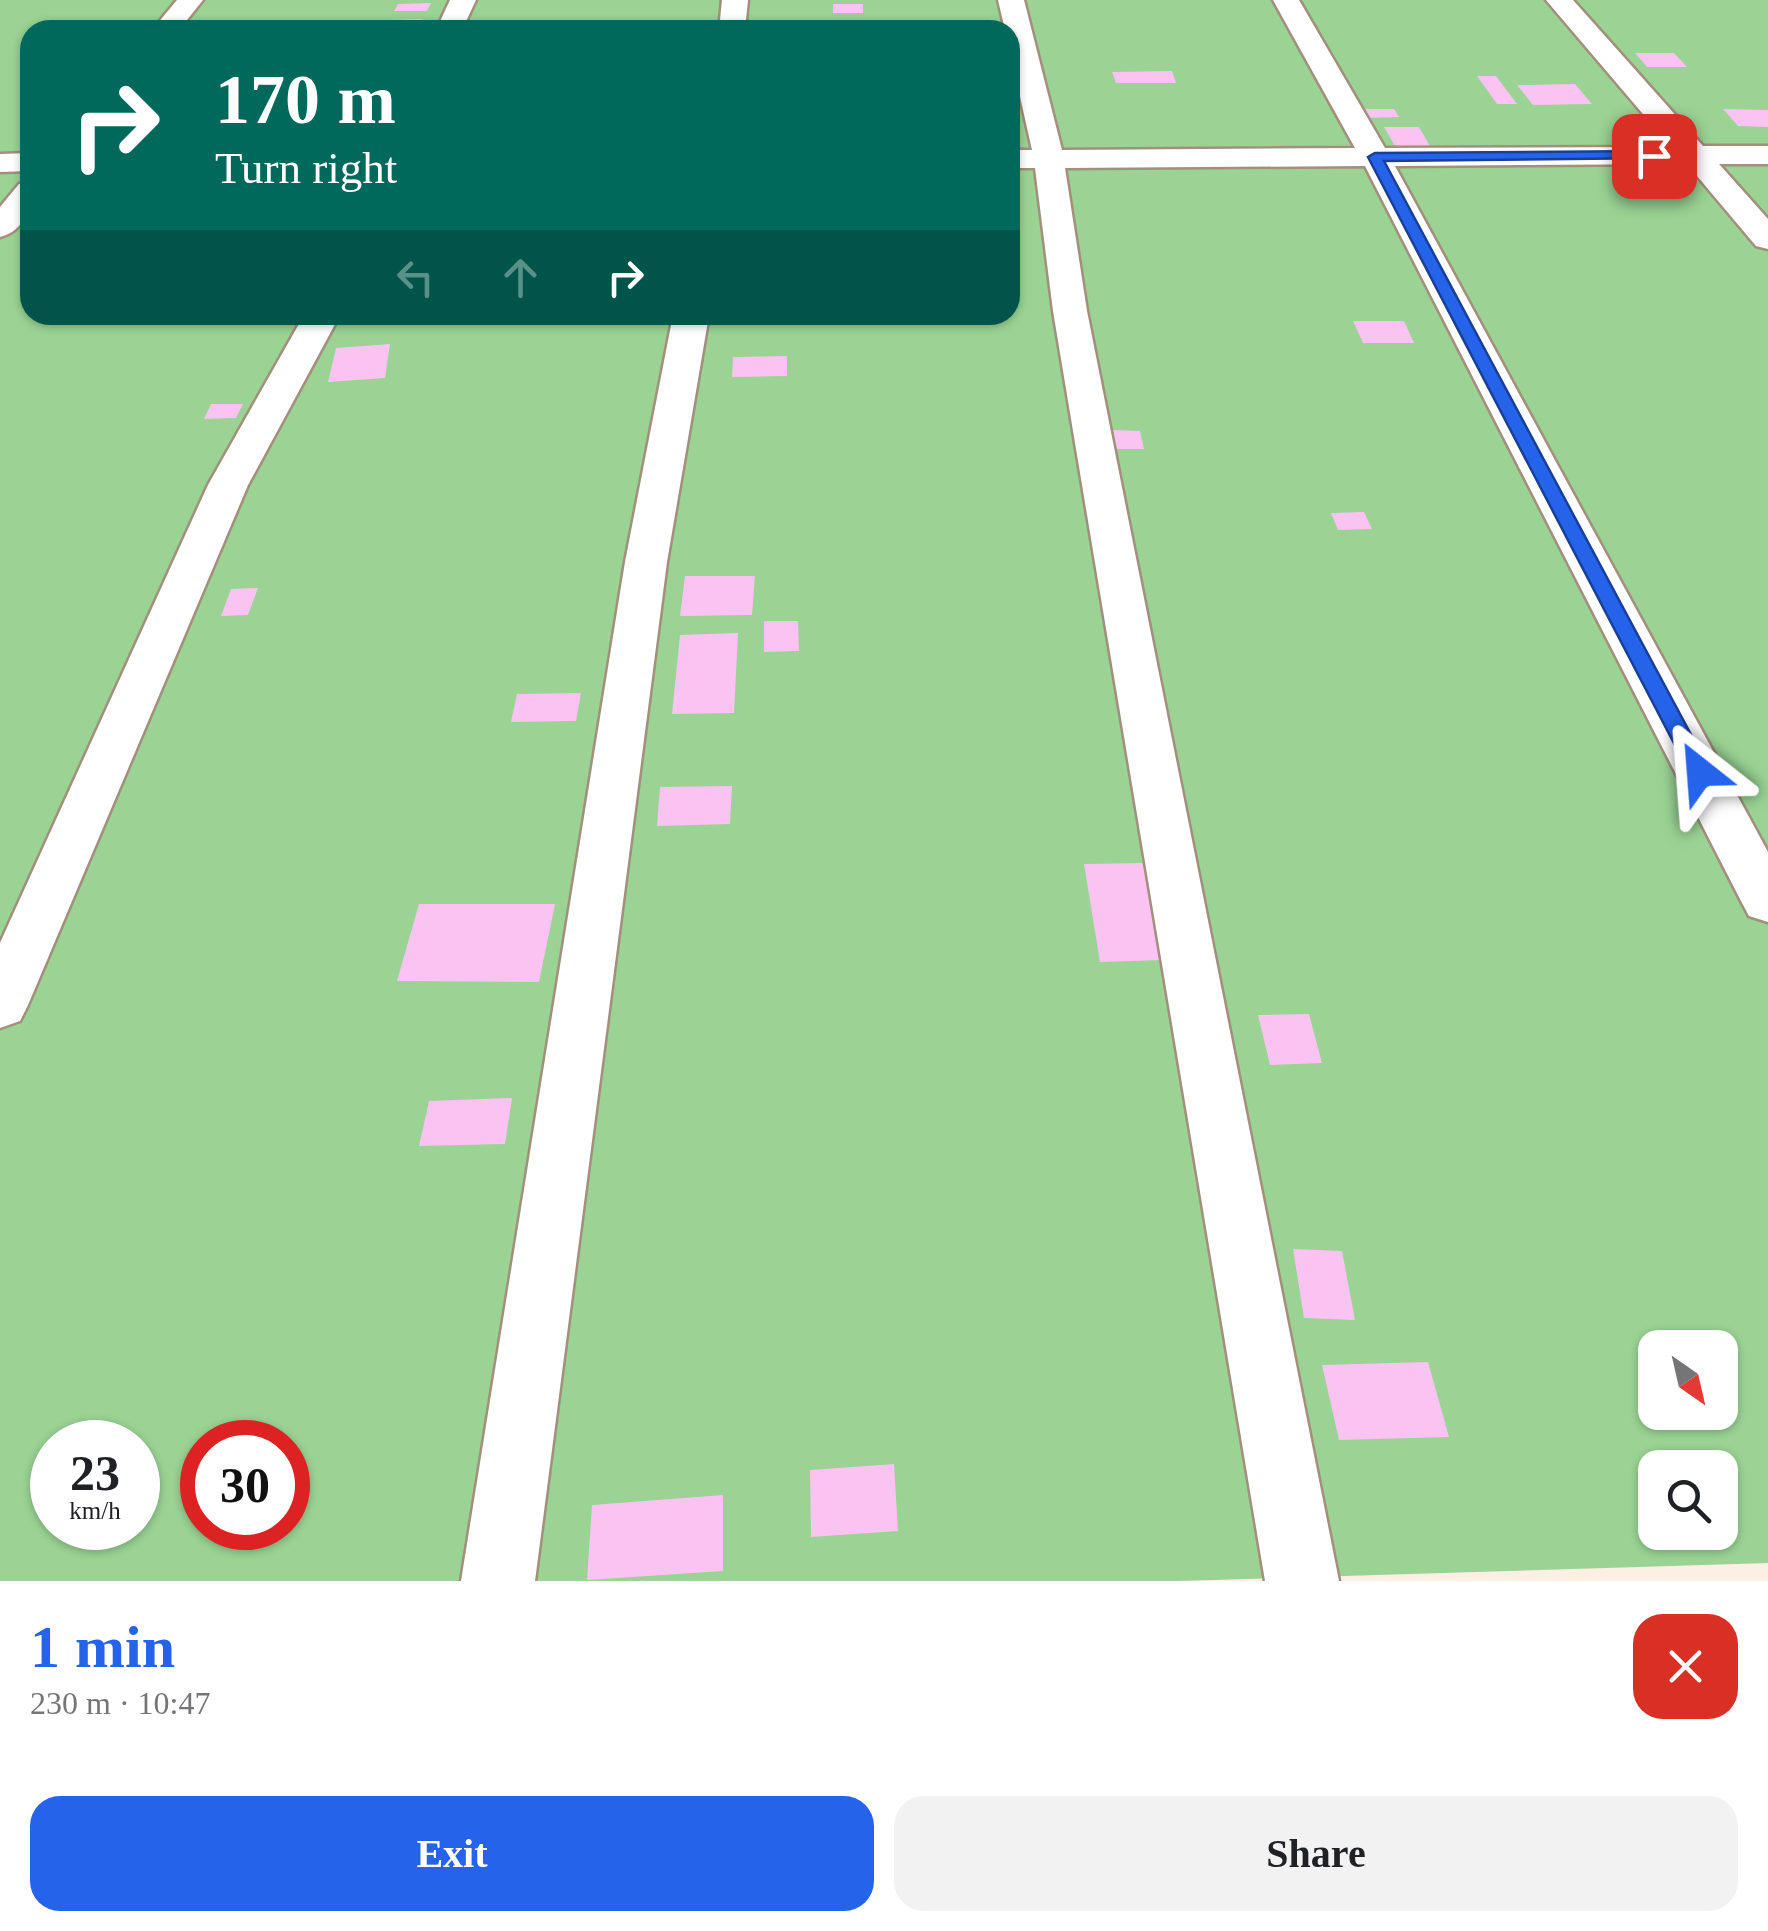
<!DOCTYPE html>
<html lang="en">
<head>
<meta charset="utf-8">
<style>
  :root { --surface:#fff; --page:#f2f2f2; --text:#202124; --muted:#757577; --accent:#2563eb }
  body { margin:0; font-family:"Times New Roman",serif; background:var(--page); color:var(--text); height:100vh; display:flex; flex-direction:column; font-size:38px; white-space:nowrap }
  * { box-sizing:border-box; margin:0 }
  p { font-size:32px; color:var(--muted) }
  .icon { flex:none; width:55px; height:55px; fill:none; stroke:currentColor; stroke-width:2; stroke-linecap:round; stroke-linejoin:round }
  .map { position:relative; height:1581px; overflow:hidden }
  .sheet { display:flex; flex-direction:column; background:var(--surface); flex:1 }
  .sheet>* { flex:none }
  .top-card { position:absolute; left:20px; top:20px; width:1000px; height:305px; border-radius:30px; box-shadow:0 2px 8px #0004; background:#00695c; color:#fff; overflow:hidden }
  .needle { width:65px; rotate:146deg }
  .buttons { position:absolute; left:1638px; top:1330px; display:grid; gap:20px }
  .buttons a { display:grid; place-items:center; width:100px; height:100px; border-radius:20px; background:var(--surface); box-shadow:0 2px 8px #0004; font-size:50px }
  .speed { position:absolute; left:30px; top:1420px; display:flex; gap:20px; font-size:50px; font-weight:700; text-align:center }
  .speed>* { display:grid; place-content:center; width:130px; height:130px; border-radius:50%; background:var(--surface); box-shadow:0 2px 8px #0004; line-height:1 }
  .speed small { font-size:25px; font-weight:400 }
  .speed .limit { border:15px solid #d22; background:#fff; color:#111 }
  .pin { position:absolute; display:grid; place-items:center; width:85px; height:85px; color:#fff; margin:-42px; border-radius:20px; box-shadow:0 5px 15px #0006 }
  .me { position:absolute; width:110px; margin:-55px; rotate:332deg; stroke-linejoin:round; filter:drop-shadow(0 0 8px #0008) }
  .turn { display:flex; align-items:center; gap:35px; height:210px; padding:0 30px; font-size:45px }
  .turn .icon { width:130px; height:130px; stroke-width:2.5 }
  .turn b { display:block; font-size:70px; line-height:85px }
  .lanes { display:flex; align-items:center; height:95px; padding:0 30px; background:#0003; justify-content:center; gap:50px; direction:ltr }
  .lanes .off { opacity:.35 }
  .round { display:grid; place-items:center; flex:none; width:105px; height:105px; border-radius:30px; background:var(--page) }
  .overview { display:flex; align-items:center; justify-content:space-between; height:170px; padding:0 30px }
  h1 { font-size:60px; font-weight:600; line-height:75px; color:var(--accent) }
  .primary-button { display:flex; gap:20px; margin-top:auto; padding:20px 30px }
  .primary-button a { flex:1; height:115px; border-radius:30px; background:var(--accent); color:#fff; font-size:40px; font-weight:600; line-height:115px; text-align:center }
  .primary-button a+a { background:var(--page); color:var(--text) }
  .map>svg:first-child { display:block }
  .green { fill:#9ad394; fill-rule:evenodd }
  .building { fill:#fac3f2 }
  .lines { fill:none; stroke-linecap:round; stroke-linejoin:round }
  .street-casing { stroke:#a28f7c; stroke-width:5 }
  .street { fill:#fff; fill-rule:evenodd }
  .route { fill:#2563eb; stroke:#184099; stroke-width:2.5 }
</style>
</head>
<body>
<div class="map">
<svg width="1768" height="1581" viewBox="0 0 1768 1581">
  <rect width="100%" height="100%" fill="#fcefe3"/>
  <path class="green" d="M0 0H1768V1563L1178 1581H0ZM30 30H1010V315H30ZM1655 1348H1720V1412H1655ZM52 1442H138V1528H52ZM202 1442H288V1528H202ZM1655 1468H1720V1532H1655Z"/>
  <g class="building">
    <path d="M431 3 427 11H394L398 4Z"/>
    <rect x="833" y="4" width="30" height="9"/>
    <path d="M422 19 418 30H383L388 20Z"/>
    <path d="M701 22 700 30H663L664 23Z"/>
    <path d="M1635 53H1674L1687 67H1647Z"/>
    <path d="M1172 71 1176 83H1116L1112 72Z"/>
    <path d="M1477 76H1496L1517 104H1497Z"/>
    <path d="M1575 84 1592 104 1533 105 1517 85Z"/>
    <path d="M1358 109H1394L1399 117 1363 118Z"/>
    <path d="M1723 109 1768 110V127L1738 126Z"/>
    <path d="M1384 127H1419L1430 146H1395Z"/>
    <path d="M1353 321H1404L1414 343H1363Z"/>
    <path d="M390 344 385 378 328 382 336 348Z"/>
    <path d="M787 356V376L732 377 733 357Z"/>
    <path d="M211 404H243L236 418 204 419Z"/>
    <path d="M1113 430 1140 431 1144 449H1116Z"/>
    <path d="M1364 512 1372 529 1338 530 1331 513Z"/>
    <path d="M685 576H755L752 615 680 616Z"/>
    <path d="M258 588 248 615 221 616 231 589Z"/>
    <path d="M764 621H798L799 651 764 652Z"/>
    <path d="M738 633 734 713 672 714 680 635Z"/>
    <path d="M581 693 576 721 511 722 517 694Z"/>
    <path d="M732 786 730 824 657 826 660 787Z"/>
    <path d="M1143 863 1162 960 1100 962 1084 864Z"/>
    <path d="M419 904H555L539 982 397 981Z"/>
    <path d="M1309 1014 1322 1063 1270 1065 1258 1015Z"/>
    <path d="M512 1098 505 1144 419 1146 429 1101Z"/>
    <path d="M1293 1249 1342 1251 1355 1320 1304 1318Z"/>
    <path d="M1428 1362 1449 1437 1339 1440 1322 1365Z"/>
    <path d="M894 1464 898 1531 811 1537 810 1470Z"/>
    <path d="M723 1495V1571L587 1580 592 1505Z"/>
  </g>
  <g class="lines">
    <g class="street-casing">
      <g id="street">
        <path d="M177 0H203L179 30H152Z"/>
        <path d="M450 0H476L462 30H436Z"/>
        <path d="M722 0H748L745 30H719Z"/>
        <path d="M998 0H1024L1062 150 1355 148 1273 0H1299L1385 148 1671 147 1546 0H1573L1703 146H1768V164H1719L1768 219V249L1756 246 1687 164 1395 166 1768 852V922L1749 916 1741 901 1365 166 1065 168 1087 311 1339 1581H1265L1053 311 1035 168H1010V150H1032L1010 52V30H1005Z"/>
        <path d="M30 153V171L0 172V154Z"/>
        <path d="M30 182C30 206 27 230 0 237V207L19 184Z"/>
        <path d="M304 315H340L248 485 28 1005 20 1021 0 1028V943L208 485Z"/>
        <path d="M673 315H709L667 562 535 1581H461L625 562Z"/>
      </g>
    </g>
    <use href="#street" class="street"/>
  </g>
  <path class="route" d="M1654 151 1659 153V158L1384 161 1711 772 1700 780 1689 772 1368 157 1375 153Z"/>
</svg>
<div class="buttons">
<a><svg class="needle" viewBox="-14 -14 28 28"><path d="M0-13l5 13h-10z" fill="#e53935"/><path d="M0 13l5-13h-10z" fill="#757577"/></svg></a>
<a><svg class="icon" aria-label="search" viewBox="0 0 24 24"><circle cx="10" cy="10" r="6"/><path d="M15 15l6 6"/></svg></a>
</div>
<div class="speed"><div>23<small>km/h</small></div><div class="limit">30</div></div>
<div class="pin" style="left:1654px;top:156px;background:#d93025"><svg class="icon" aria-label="arrive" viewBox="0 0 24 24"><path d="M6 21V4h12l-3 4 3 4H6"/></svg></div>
<svg class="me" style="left:1700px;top:772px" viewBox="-20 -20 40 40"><path d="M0-17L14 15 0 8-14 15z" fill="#2563eb" stroke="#fff" stroke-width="4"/></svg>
<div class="top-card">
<div class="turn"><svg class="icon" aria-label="right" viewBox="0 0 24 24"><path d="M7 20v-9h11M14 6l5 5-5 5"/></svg><div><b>170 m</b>Turn right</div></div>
<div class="lanes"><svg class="icon off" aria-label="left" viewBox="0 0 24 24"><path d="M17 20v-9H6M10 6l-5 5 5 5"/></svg><svg class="icon off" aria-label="ahead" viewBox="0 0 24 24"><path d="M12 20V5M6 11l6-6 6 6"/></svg><svg class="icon" aria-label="right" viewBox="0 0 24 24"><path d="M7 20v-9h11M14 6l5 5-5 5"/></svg></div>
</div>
</div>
<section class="sheet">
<div class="overview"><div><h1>1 min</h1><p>230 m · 10:47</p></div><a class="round" style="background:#d93025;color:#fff"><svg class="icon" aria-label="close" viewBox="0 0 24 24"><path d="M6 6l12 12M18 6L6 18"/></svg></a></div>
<div class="primary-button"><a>Exit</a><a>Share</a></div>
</section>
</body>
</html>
